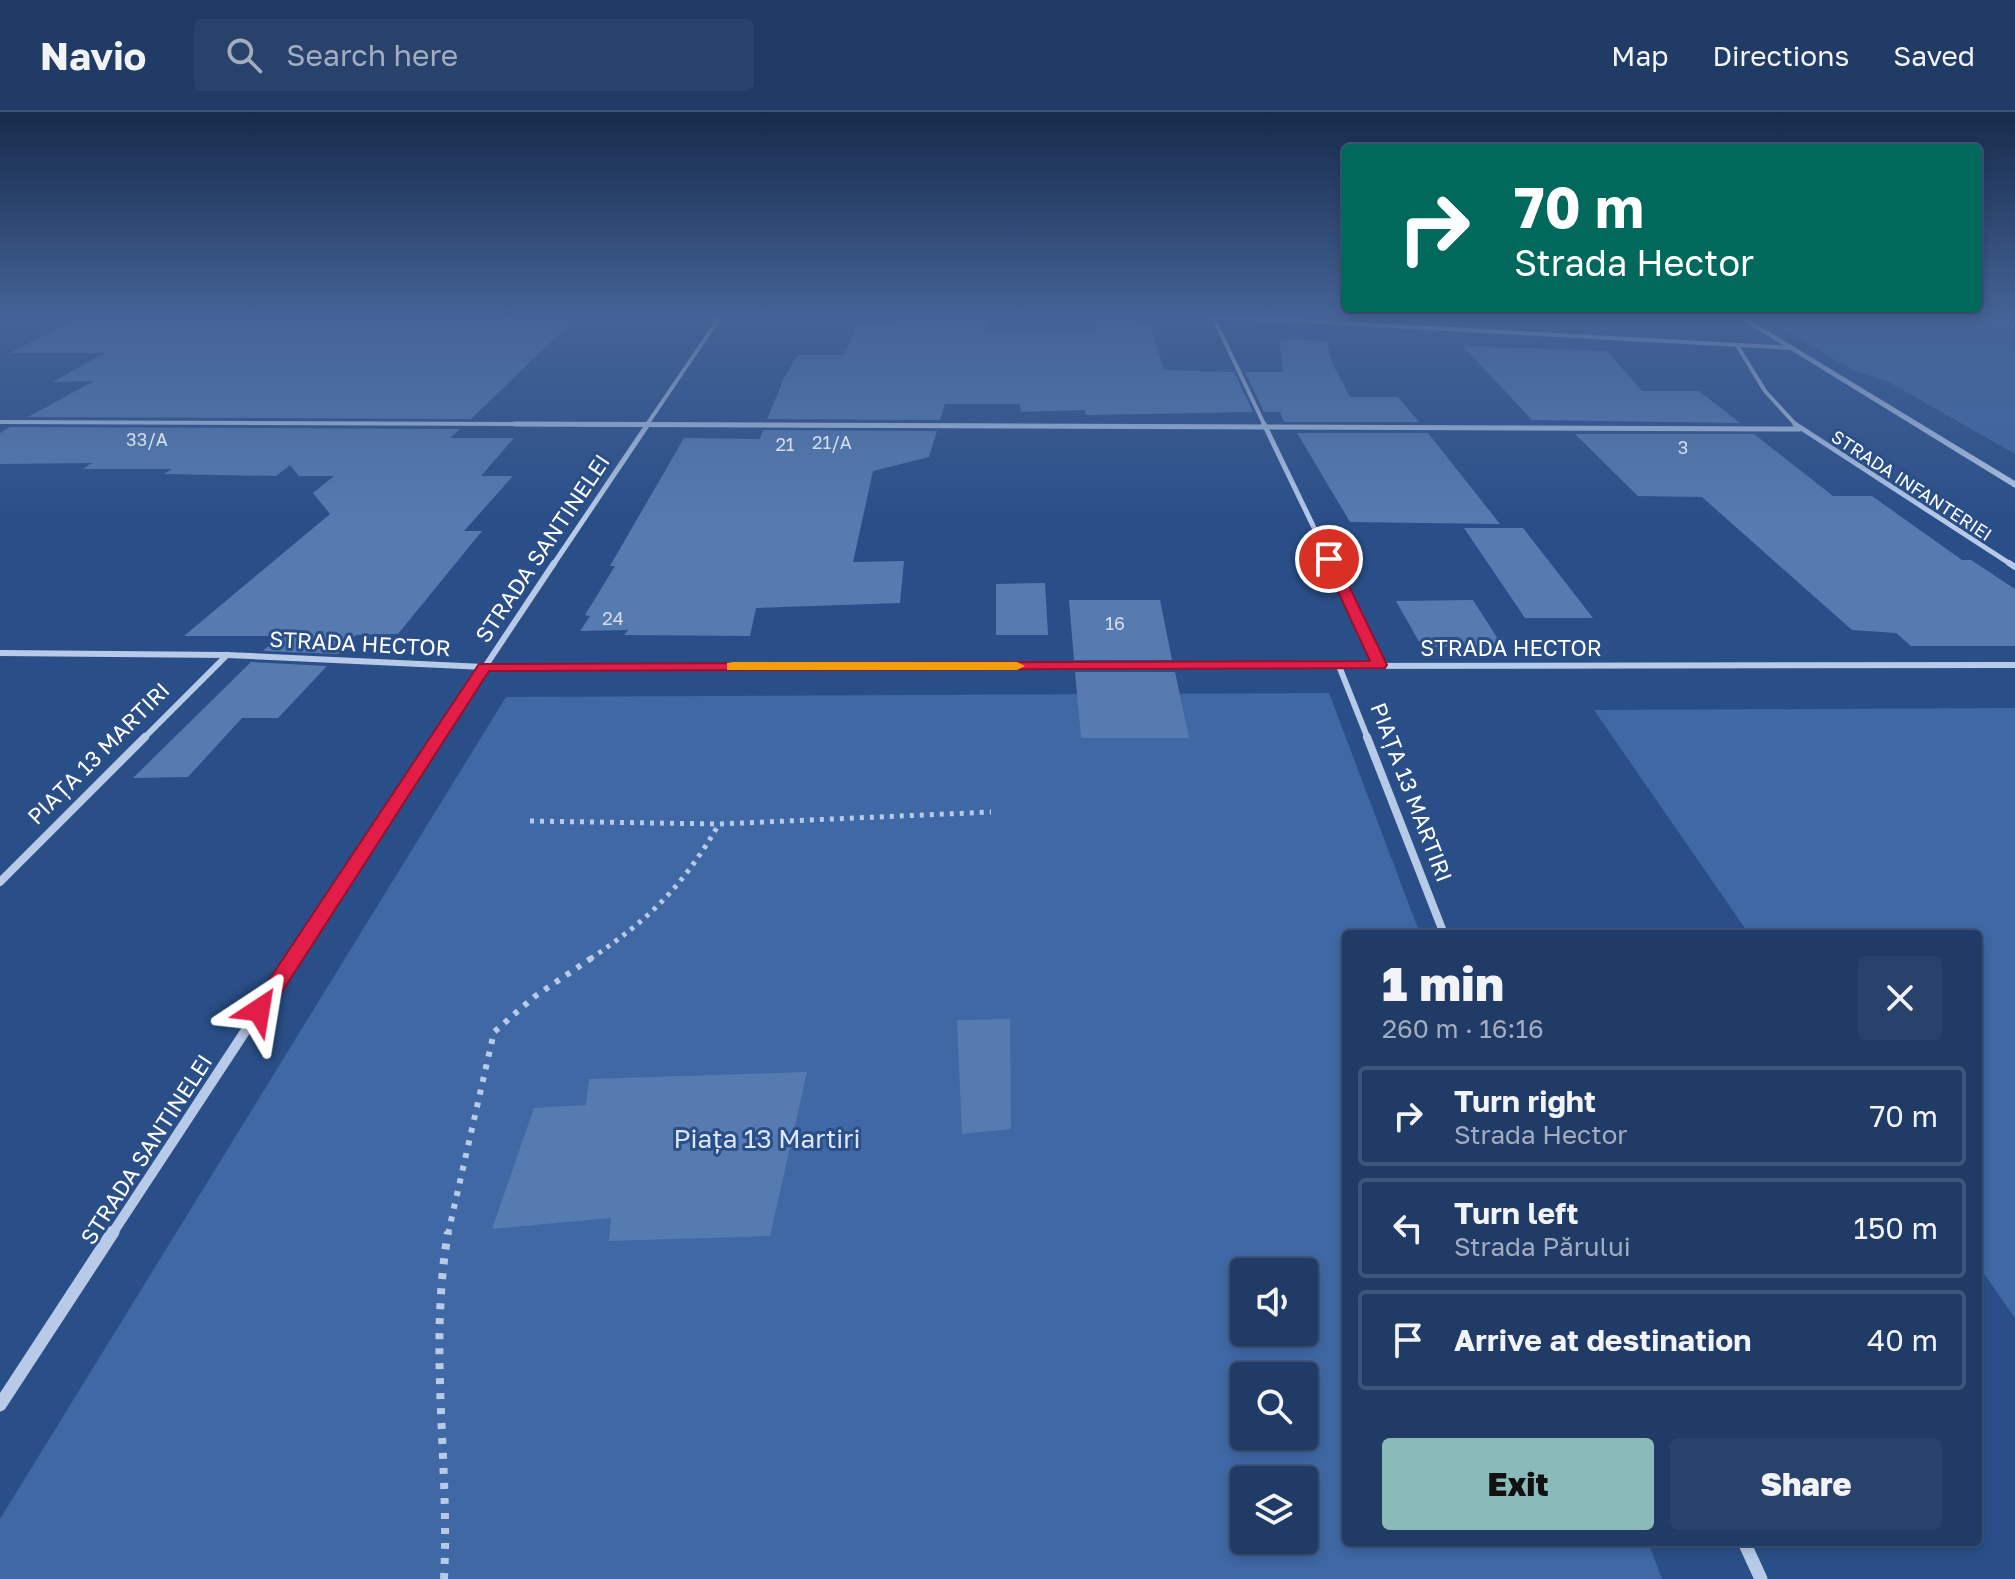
<!DOCTYPE html>
<html lang="en">
<head>
<meta charset="utf-8">
<style>
  :root { --surface:#203b66; --page:#28426c; --text:#f1f3f6; --muted:#a2adbf; --line:#3d557a; --accent:#8bbbb9 }
  body { margin:0; font-family:"Golos Text",sans-serif; background:var(--page); color:var(--text); height:100vh; display:flex; flex-direction:column; font-size:30px; white-space:nowrap }
  * { box-sizing:border-box; margin:0 }
  p { font-size:26px; color:var(--muted) }
  .icon { flex:none; width:44px; height:44px; fill:none; stroke:currentColor; stroke-width:2; stroke-linecap:round; stroke-linejoin:round }
  .map { position:relative; flex:1; overflow:hidden }
  .sheet { position:absolute; left:1342px; top:818px; width:640px; height:616px; display:flex; flex-direction:column; background:var(--surface); border-radius:8px; box-shadow:0 4px 12px #0003,0 0 0 2px var(--line) }
  .sheet>* { flex:none }
  .hud { position:absolute; left:1342px; top:32px; width:640px; height:168px; border-radius:8px; box-shadow:0 4px 12px #0003,0 0 0 2px var(--line); background:#00695c; color:#fff; overflow:hidden }
  .fabs { position:absolute; left:1230px; top:1146px; display:grid; gap:16px }
  .fabs a { display:grid; place-items:center; width:88px; height:88px; border-radius:8px; background:var(--surface); box-shadow:0 4px 12px #0003,0 0 0 2px var(--line); font-size:40px }
  .pin { position:absolute; display:grid; place-items:center; width:68px; height:68px; color:#fff; margin:-34px; border:4px solid #fff; border-radius:50%; box-shadow:0 2px 8px #0007 }
  .me { position:absolute; width:88px; margin:-44px; rotate:33deg; stroke-linejoin:round; filter:drop-shadow(0 0 6px #0008) }
  .turn { display:flex; align-items:center; gap:28px; height:168px; padding:0 40px; font-size:36px }
  .turn .icon { width:104px; height:104px; stroke-width:2.5 }
  .turn b { display:block; font-size:56px; line-height:68px }
  .round { display:grid; place-items:center; flex:none; width:84px; height:84px; border-radius:8px; background:var(--page) }
  .overview { display:flex; align-items:center; justify-content:space-between; height:136px; padding:0 40px }
  h1 { font-size:48px; font-weight:800; line-height:60px }
  .primary-button { display:flex; gap:16px; margin-top:auto; padding:16px 40px }
  .primary-button a { flex:1; height:92px; border-radius:8px; background:var(--accent); color:#111; font-size:32px; font-weight:800; line-height:92px; text-align:center }
  .primary-button a+a { background:var(--page); color:var(--text) }
  ul { padding:0; list-style:none }
  li { display:flex; align-items:center; gap:24px; height:100px; margin:0 16px 12px; padding:0 24px; border:4px solid var(--line); border-radius:8px }
  li div { flex:1 }
  li b { display:block; font-size:30px }
  li em { font-style:normal }
  header { display:flex; align-items:center; gap:48px; box-sizing:border-box; height:112px; padding:0 40px; background:var(--surface); border-bottom:2px solid var(--line) }
  header strong { font-size:38px }
  nav { display:flex; gap:44px; margin-inline-start:auto; font-size:28px }
  .search { width:560px; height:72px; background:var(--page); display:flex; align-items:center; gap:20px; box-sizing:border-box; padding:0 28px; border-radius:8px; color:var(--muted); font-size:30px }
  .map>svg:first-child { display:block }
  .green { fill:#3f68a4; fill-rule:evenodd }
  .building { fill:#567bb1 }
  .lines { fill:none; stroke-linecap:round; stroke-linejoin:round }
  .path-far3 { stroke:#b7cbe8; stroke-width:3; stroke-dasharray:2 3; stroke-linecap:butt }
  .path-far2 { stroke:#b7cbe8; stroke-width:5; stroke-dasharray:4 6; stroke-linecap:butt }
  .path-far1 { stroke:#b7cbe8; stroke-width:6; stroke-dasharray:5 8; stroke-linecap:butt }
  .path { stroke:#b7cbe8; stroke-width:8; stroke-dasharray:6 9; stroke-linecap:butt }
  .minor-far5 { stroke:#b7cbe8; stroke-width:4 }
  .minor-far4 { stroke:#b7cbe8; stroke-width:5 }
  .minor-far3 { stroke:#b7cbe8; stroke-width:6 }
  .minor-far2 { stroke:#b7cbe8; stroke-width:8 }
  .minor-far1 { stroke:#b7cbe8; stroke-width:10 }
  .minor { stroke:#b7cbe8; stroke-width:13 }
  .tertiary { fill:#b7cbe8; fill-rule:evenodd }
  .route { fill:#e11d48; stroke:#92132f; stroke-width:2 }
  .slow { fill:#f59e0b }
  .labels { text-anchor:middle; dominant-baseline:central; stroke-width:6; stroke-linejoin:round; paint-order:stroke }
  .number-label { font-size:18px; fill:#d5deec }
  .far-street-label { font-size:18px; fill:#fff; stroke:#2a4f88 }
  .street-label { font-size:22px; fill:#fff; stroke:#2a4f88 }
  .near-park-label { font-size:26px; fill:#dbe6f7; stroke:#2a4f88 }
</style>
</head>
<body>
<header>
<strong>Navio</strong>
<div class="search"><svg class="icon" aria-label="search" viewBox="0 0 24 24"><circle cx="10" cy="10" r="6"/><path d="M15 15l6 6"/></svg>Search here</div>
<nav><a>Map</a><a>Directions</a><a>Saved</a></nav>
</header>
<div class="map">
<svg width="2015" height="1467" viewBox="0 0 2015 1467">
  <rect width="100%" height="100%" fill="#2a4f88"/>
  <g class="green">
    <path d="M1758 202H2015V342L1889 270 1854 259Z"/>
    <path d="M1329 581 1420 822H1346V1430H1648L1662 1467H0V1407L506 585ZM1244 1160H1304V1220H1244ZM1244 1264H1304V1324H1244ZM1244 1368H1304V1428H1244Z"/>
    <path d="M2015 596V1206L1978 1153V822H1749L1594 598Z"/>
  </g>
  <g class="building">
    <path d="M85 202H580L471 307 28 305 94 269 52 270 105 241H10Z"/>
    <path d="M896 202H993L986 219 1024 220H1096L1098 208 1150 211 1164 258 1234 260 1253 300 1086 303 1085 298 1021 300 1020 292H945L940 308 767 307 785 264 798 243H844L856 213H894Z"/>
    <path d="M1279 227 1327 229 1333 253 1350 285H1398L1419 310H1284L1280 300H1264L1245 260H1283Z"/>
    <path d="M1463 234 1607 239 1642 279H1699L1740 311 1532 308Z"/>
    <path d="M10 315 460 317 450 326H514L481 364H513L464 419H482L398 522 356 523 338 542 263 539 279 524H184L330 402 313 381 334 364H299L290 353 276 364 164 362 172 357H83L92 351 0 352V321Z"/>
    <path d="M763 318 937 319 929 345 873 359 853 450 904 449 900 491 756 496 750 524 624 523 628 518 580 519 590 504 585 503 615 454H610L684 326 760 327Z"/>
    <path d="M1297 321H1428L1500 412 1350 410Z"/>
    <path d="M1575 322H1754L1833 384H1872L1962 448H1971L2015 477V534H1911L1896 521 1852 518 1702 385 1638 384Z"/>
    <path d="M1464 416H1523L1593 506H1525Z"/>
    <path d="M1045 471 1048 523H996V472Z"/>
    <path d="M1069 488H1160L1172 548H1074Z"/>
    <path d="M1473 488 1503 535H1422L1396 489Z"/>
    <path d="M251 550 327 554 278 606H242L188 665 133 666Z"/>
    <path d="M1075 560H1175L1189 626H1081Z"/>
    <path d="M1010 907 1011 1017 962 1022 957 908Z"/>
    <path d="M807 960 770 1124 609 1129 611 1106 492 1117 534 996 586 993 589 967Z"/>
  </g>
  <g class="lines">
    <path class="path-far3" d="M1995 202 2015 216"/>
    <g class="path-far2">
      <path d="M530 709 719 712 991 700"/>
      <path d="M590 847C650 807 683 774 719 712"/>
    </g>
    <path class="path-far1" d="M448 1122 494 920 534 885 593 845"/>
    <path class="path" d="M444 1467C450 1348 428 1240 448 1120"/>
    <g class="minor-far5">
      <path d="M1173 202 1793 236"/>
      <path d="M1213 205 1265 314"/>
      <path d="M1738 235 1765 279 1797 314"/>
      <path d="M0 310 1028 314"/>
      <path d="M646 314 722 202"/>
    </g>
    <g class="minor-far4">
      <path d="M514 312 1800 317"/>
      <path d="M1264 312 1332 453"/>
      <path d="M1795 312 2012 453"/>
      <path d="M553 453 648 312"/>
    </g>
    <g class="minor-far3">
      <path d="M1331 451 1380 553"/>
      <path d="M2009 451 2015 455"/>
      <path d="M0 541 227 543 484 555 2015 553"/>
      <path d="M1339 554 1368 627"/>
      <path d="M143 627 227 543"/>
      <path d="M437 627 554 451"/>
    </g>
    <g class="minor-far2">
      <path d="M1367 625 1444 822"/>
      <path d="M0 770 145 625"/>
      <path d="M293 847 438 625"/>
    </g>
    <path class="minor-far1" d="M112 1122 294 845"/>
    <g class="minor">
      <path d="M0 1293 113 1120"/>
      <path d="M1744 1430 1761 1467"/>
    </g>
    <path class="tertiary" d="M1732 202H1740L2015 369V376Z"/>
  </g>
  <linearGradient id="sky" x2="0" y2="1"><stop stop-color="#172b4b"/><stop offset="0.5" stop-color="#446396"/><stop offset="1" stop-color="#446396" stop-opacity="0"/></linearGradient>
  <rect width="2015" height="408" fill="url(#sky)"/>
  <path class="route" d="M1325 445 1336 447 1387 553 1385 556 489 559 267 903H252L249 898 479 552 1370 549 1323 447Z"/>
  <path class="slow" d="M733 550H1017L1025 554 1017 558H727V551Z"/>
  <g class="labels">
    <g class="number-label">
      <text x="147" y="327">33/A</text>
      <text x="832" y="330">21/A</text>
      <text x="785" y="332">21</text>
      <text x="1683" y="335">3</text>
      <text x="613" y="506">24</text>
      <text x="1115" y="511">16</text>
    </g>
    <g class="far-street-label">
      <text transform="translate(1912 373) rotate(33)">STRADA INFANTERIEI</text>
    </g>
    <g class="street-label">
      <text transform="translate(542 436) rotate(-56)">STRADA SANTINELEI</text>
      <text transform="translate(360 531) rotate(3)">STRADA HECTOR</text>
      <text x="1511" y="535">STRADA HECTOR</text>
      <text transform="translate(98 641) rotate(-45)">PIAȚA 13 MARTIRI</text>
      <text transform="translate(1412 680) rotate(69)">PIAȚA 13 MARTIRI</text>
      <text transform="translate(146 1037) rotate(-57)">STRADA SANTINELEI</text>
    </g>
    <g class="near-park-label">
      <text x="767" y="1026">Piața 13 Martiri</text>
    </g>
  </g>
</svg>
<div class="fabs">
<a><svg class="icon" aria-label="sound" viewBox="0 0 24 24"><path d="M4 9h4l5-4v14l-5-4H4zM17 9q2 3 0 6"/></svg></a>
<a><svg class="icon" aria-label="search" viewBox="0 0 24 24"><circle cx="10" cy="10" r="6"/><path d="M15 15l6 6"/></svg></a>
<a><svg class="icon" aria-label="layers" viewBox="0 0 24 24"><path d="M12 4l9 5-9 5-9-5zM3 14l9 5 9-5"/></svg></a>
</div>
<div class="pin" style="left:1329px;top:447px;background:#d93025"><svg class="icon" aria-label="arrive" viewBox="0 0 24 24"><path d="M6 21V4h12l-3 4 3 4H6"/></svg></div>
<svg class="me" style="left:259px;top:898px" viewBox="-20 -20 40 40"><path d="M0-17L14 15 0 8-14 15z" fill="#e11d48" stroke="#fff" stroke-width="4"/></svg>
<div class="hud">
<div class="turn"><svg class="icon" aria-label="right" viewBox="0 0 24 24"><path d="M7 20v-9h11M14 6l5 5-5 5"/></svg><div><b>70 m</b>Strada Hector</div></div>
</div>
<section class="sheet">
<div class="overview"><div><h1>1 min</h1><p>260 m · 16:16</p></div><a class="round"><svg class="icon" aria-label="close" viewBox="0 0 24 24"><path d="M6 6l12 12M18 6L6 18"/></svg></a></div>
<ul>
<li><svg class="icon" aria-label="right" viewBox="0 0 24 24"><path d="M7 20v-9h11M14 6l5 5-5 5"/></svg><div><b>Turn right</b><p>Strada Hector</p></div><em>70 m</em></li>
<li><svg class="icon" aria-label="left" viewBox="0 0 24 24"><path d="M17 20v-9H6M10 6l-5 5 5 5"/></svg><div><b>Turn left</b><p>Strada Părului</p></div><em>150 m</em></li>
<li><svg class="icon" aria-label="arrive" viewBox="0 0 24 24"><path d="M6 21V4h12l-3 4 3 4H6"/></svg><div><b>Arrive at destination</b></div><em>40 m</em></li>
</ul>
<div class="primary-button"><a>Exit</a><a>Share</a></div>
</section>
</div>
</body>
</html>
